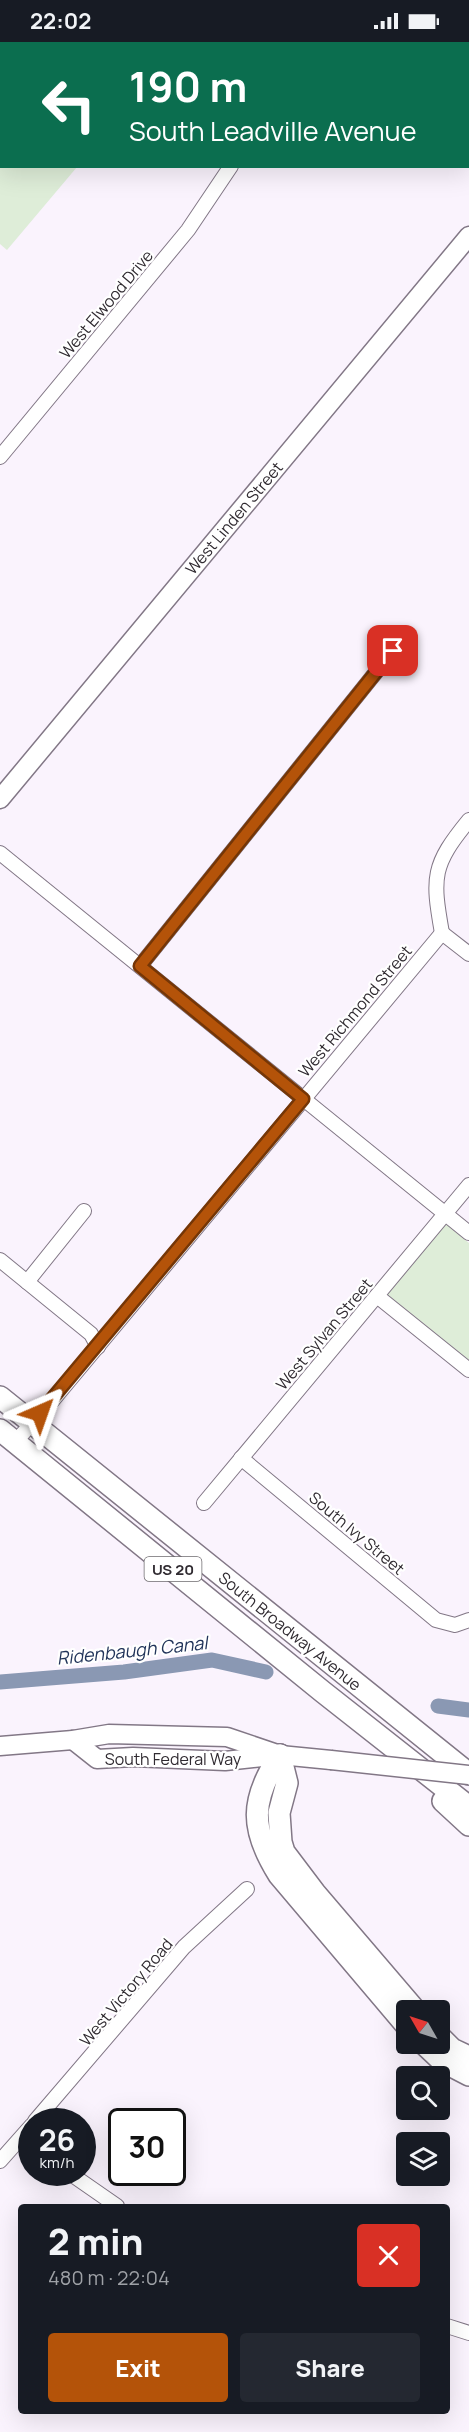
<!DOCTYPE html>
<html lang="en">
<head>
<meta charset="utf-8">
<style>
  :root { --surface:#171b24; --page:#242831; --text:#f1f3f6; --muted:#9ea1a6; --accent:#b45309 }
  body { margin:0; font-family:Manrope,sans-serif; background:var(--page); color:var(--text); height:100vh; display:flex; flex-direction:column; font-size:22px; white-space:nowrap }
  * { box-sizing:border-box; margin:0 }
  p { font-size:20px; color:var(--muted) }
  .icon { flex:none; width:33px; height:33px; fill:none; stroke:currentColor; stroke-width:2; stroke-linecap:round; stroke-linejoin:round }
  .map { position:relative; flex:1; overflow:hidden }
  .panel { position:absolute; left:18px; top:2162px; width:432px; height:210px; display:flex; flex-direction:column; background:var(--surface); border-radius:6px; box-shadow:0 6px 24px #0002 }
  .panel>* { flex:none }
  .banner { position:absolute; left:0px; top:0px; width:470px; height:126px; box-shadow:0 6px 24px #0002; background:#0b6e4f; color:#fff; overflow:hidden }
  .needle { width:39px; rotate:309deg }
  .fabs { position:absolute; left:396px; top:1958px; display:grid; gap:12px }
  .fabs a { display:grid; place-items:center; width:54px; height:54px; border-radius:6px; background:var(--surface); box-shadow:0 6px 24px #0002; font-size:30px }
  .speed { position:absolute; left:18px; top:2066px; display:flex; gap:12px; font-size:30px; font-weight:700; text-align:center }
  .speed>* { display:grid; place-content:center; width:78px; height:78px; border-radius:50%; background:var(--surface); box-shadow:0 6px 24px #0002; line-height:1 }
  .speed small { font-size:15px; font-weight:400 }
  .speed .limit { border:3px solid #111; border-radius:9px; background:#fff; color:#111 }
  .pin { position:absolute; display:grid; place-items:center; width:51px; height:51px; color:#fff; margin:-26px; border-radius:12px; box-shadow:0 3px 9px #0006 }
  .me { position:absolute; width:66px; margin:-33px; rotate:43deg; stroke-linejoin:round; filter:drop-shadow(0 0 4px #0008) }
  .turn { display:flex; align-items:center; gap:21px; height:126px; padding:0 30px; font-size:27px }
  .turn .icon { width:78px; height:78px; stroke-width:2.5 }
  .turn b { display:block; font-size:42px; line-height:51px }
  .round { display:grid; place-items:center; flex:none; width:63px; height:63px; border-radius:6px; background:var(--page) }
  .head { display:flex; align-items:center; justify-content:space-between; height:102px; padding:0 30px }
  h1 { font-size:36px; font-weight:800; line-height:45px }
  .action { display:flex; gap:12px; margin-top:auto; padding:12px 30px }
  .action a { flex:1; height:69px; border-radius:6px; background:var(--accent); color:#fff; font-size:24px; font-weight:800; line-height:69px; text-align:center }
  .action a+a { background:var(--page); color:var(--text) }
  .status { display:flex; justify-content:space-between; align-items:center; height:42px; padding:0 30px; background:var(--surface); direction:ltr }
  .status svg { height:16px; fill:currentColor }
  .map>svg:first-child { display:block }
  .green { fill:#deedd8 }
  .lines { fill:none; stroke-linecap:round; stroke-linejoin:round }
  .canal { stroke:#8a98b3; stroke-width:15 }
  .street-casing { stroke:#827786; stroke-width:16 }
  .secondary-casing { stroke:#827786; stroke-width:21 }
  .primary-casing { stroke:#827786; stroke-width:24 }
  .street { stroke:#fff; stroke-width:14 }
  .secondary { stroke:#fff; stroke-width:18 }
  .primary { stroke:#fff; stroke-width:21 }
  .secondary-bridge-casing { stroke:#827786; stroke-width:21; stroke-linecap:butt }
  .secondary-bridge { stroke:#fff; stroke-width:18 }
  .route-casing { stroke:#753606; stroke-width:15 }
  .route { stroke:#b45309; stroke-width:10 }
  .labels { text-anchor:middle; dominant-baseline:central; stroke-width:4.5; stroke-linejoin:round; paint-order:stroke }
  .shield { fill:#fff; stroke:#6e6b6f; stroke-width:1.5 }
  .shield-label { font-size:15px; font-weight:bold; fill:#302b31 }
  .street-label { font-size:16px; fill:#302b31; stroke:#fff }
  .water-label { font-size:18px; font-style:italic; fill:#203359; stroke:#fff }
</style>
</head>
<body>
<div class="status"><b>22:02</b><svg viewBox="0 0 49 12"><path d="M0 12V9h3v3zM5 12V6h3v6zM10 12V3h3v9zM15 12V0h3v12zM26 1h20v11H26zM47 4h2v5h-2z"/></svg></div>
<div class="map">
<svg width="469" height="2390" viewBox="0 0 469 2390">
  <rect width="100%" height="100%" fill="#faf3fd"/>
  <g class="green">
    <path d="M0 0H182L2 2V124L77 125 7 208 0 202Z"/>
    <path d="M445 1181 469 1201V1324L385 1254Z"/>
  </g>
  <g class="lines">
    <g class="canal">
      <path d="M0 1640 124 1630 212 1618 266 1630"/>
      <path d="M438 1664 469 1668"/>
    </g>
    <g class="street-casing">
      <g id="street">
        <path d="M310 2 311 0"/>
        <path d="M0 415 188 188 231 124"/>
        <path d="M0 811 469 1191"/>
        <path d="M442 891C432 835 432 823 469 778"/>
        <path d="M442 891 469 912"/>
        <path d="M140 924 393 609"/>
        <path d="M0 1218 91 1292 98 1305"/>
        <path d="M27 1240 84 1169"/>
        <path d="M377 1254 469 1328"/>
        <path d="M16 1399 53 1358 442 891"/>
        <path d="M241 1416 436 1578 455 1583 469 1578"/>
        <path d="M204 1461 469 1143"/>
        <path d="M35 2079 184 1905 247 1847"/>
        <path d="M0 2119 32 2083"/>
        <path d="M68 2130 117 2164"/>
        <path d="M447 2284 469 2291"/>
      </g>
    </g>
    <g class="secondary-casing">
      <g id="secondary">
        <path d="M0 757 469 194"/>
        <path d="M73 1698 97 1717 133 1715 225 1719 280 1713 331 1718"/>
        <path d="M0 1704 73 1698 109 1692 227 1695 280 1713"/>
      </g>
    </g>
    <g class="primary-casing">
      <g id="primary">
        <path d="M0 1355 469 1732"/>
        <path d="M0 1388 323 1650 469 1765"/>
        <path d="M280 1713C250 1758 250 1787 279 1833L406 1983"/>
        <path d="M280 1713 287 1741 279 1771 281 1800 284 1810 315 1851 415 1968"/>
        <path d="M443 1759 469 1783"/>
        <path d="M440 1995 452 2007 469 2015"/>
        <path d="M423 2001 442 2019 469 2033"/>
      </g>
    </g>
    <use href="#street" class="street"/>
    <use href="#secondary" class="secondary"/>
    <use href="#primary" class="primary"/>
    <g class="secondary-bridge-casing">
      <path id="secondary-bridge" d="M331 1718 469 1733"/>
    </g>
    <use href="#secondary-bridge" class="secondary-bridge"/>
  </g>
  <g class="lines">
    <g class="route-casing">
      <path id="route" d="M40 1371 303 1057 140 924 393 609"/>
    </g>
    <use href="#route" class="route"/>
  </g>
  <g class="labels">
    <rect class="shield" x="144.5" y="1515" width="57" height="24" rx="4.5"/>
    <g class="shield-label">
      <text x="173" y="1527">US 20</text>
    </g>
    <g class="street-label">
      <text transform="translate(106 262) rotate(-50)">West Elwood Drive</text>
      <text transform="translate(234 476) rotate(-50)">West Linden Street</text>
      <text transform="translate(355 969) rotate(-50)">West Richmond Street</text>
      <text transform="translate(324 1292) rotate(-50)">West Sylvan Street</text>
      <text transform="translate(357 1491) rotate(40)">South Ivy Street</text>
      <text transform="translate(290 1589) rotate(39)">South Broadway Avenue</text>
      <text x="173" y="1717">South Federal Way</text>
      <text transform="translate(126 1950) rotate(-50)">West Victory Road</text>
    </g>
    <g class="water-label">
      <text transform="translate(132 1608) rotate(-6)">Ridenbaugh Canal</text>
    </g>
  </g>
</svg>
<div class="fabs">
<a><svg class="needle" viewBox="-14 -14 28 28"><path d="M0-13l5 13h-10z" fill="#e53935"/><path d="M0 13l5-13h-10z" fill="#9ea1a6"/></svg></a>
<a><svg class="icon" aria-label="search" viewBox="0 0 24 24"><circle cx="10" cy="10" r="6"/><path d="M15 15l6 6"/></svg></a>
<a><svg class="icon" aria-label="layers" viewBox="0 0 24 24"><path d="M12 4l9 5-9 5-9-5zM3 14l9 5 9-5"/></svg></a>
</div>
<div class="speed"><div>26<small>km/h</small></div><div class="limit">30</div></div>
<div class="pin" style="left:393px;top:609px;background:#d93025"><svg class="icon" aria-label="arrive" viewBox="0 0 24 24"><path d="M6 21V4h12l-3 4 3 4H6"/></svg></div>
<svg class="me" style="left:40px;top:1371px" viewBox="-20 -20 40 40"><path d="M0-17L14 15 0 8-14 15z" fill="#b45309" stroke="#fff" stroke-width="4"/></svg>
<div class="banner">
<div class="turn"><svg class="icon" aria-label="left" viewBox="0 0 24 24"><path d="M17 20v-9H6M10 6l-5 5 5 5"/></svg><div><b>190 m</b>South Leadville Avenue</div></div>
</div>
<section class="panel">
<div class="head"><div><h1>2 min</h1><p>480 m · 22:04</p></div><a class="round" style="background:#d93025;color:#fff"><svg class="icon" aria-label="close" viewBox="0 0 24 24"><path d="M6 6l12 12M18 6L6 18"/></svg></a></div>
<div class="action"><a>Exit</a><a>Share</a></div>
</section>
</div>
</body>
</html>
